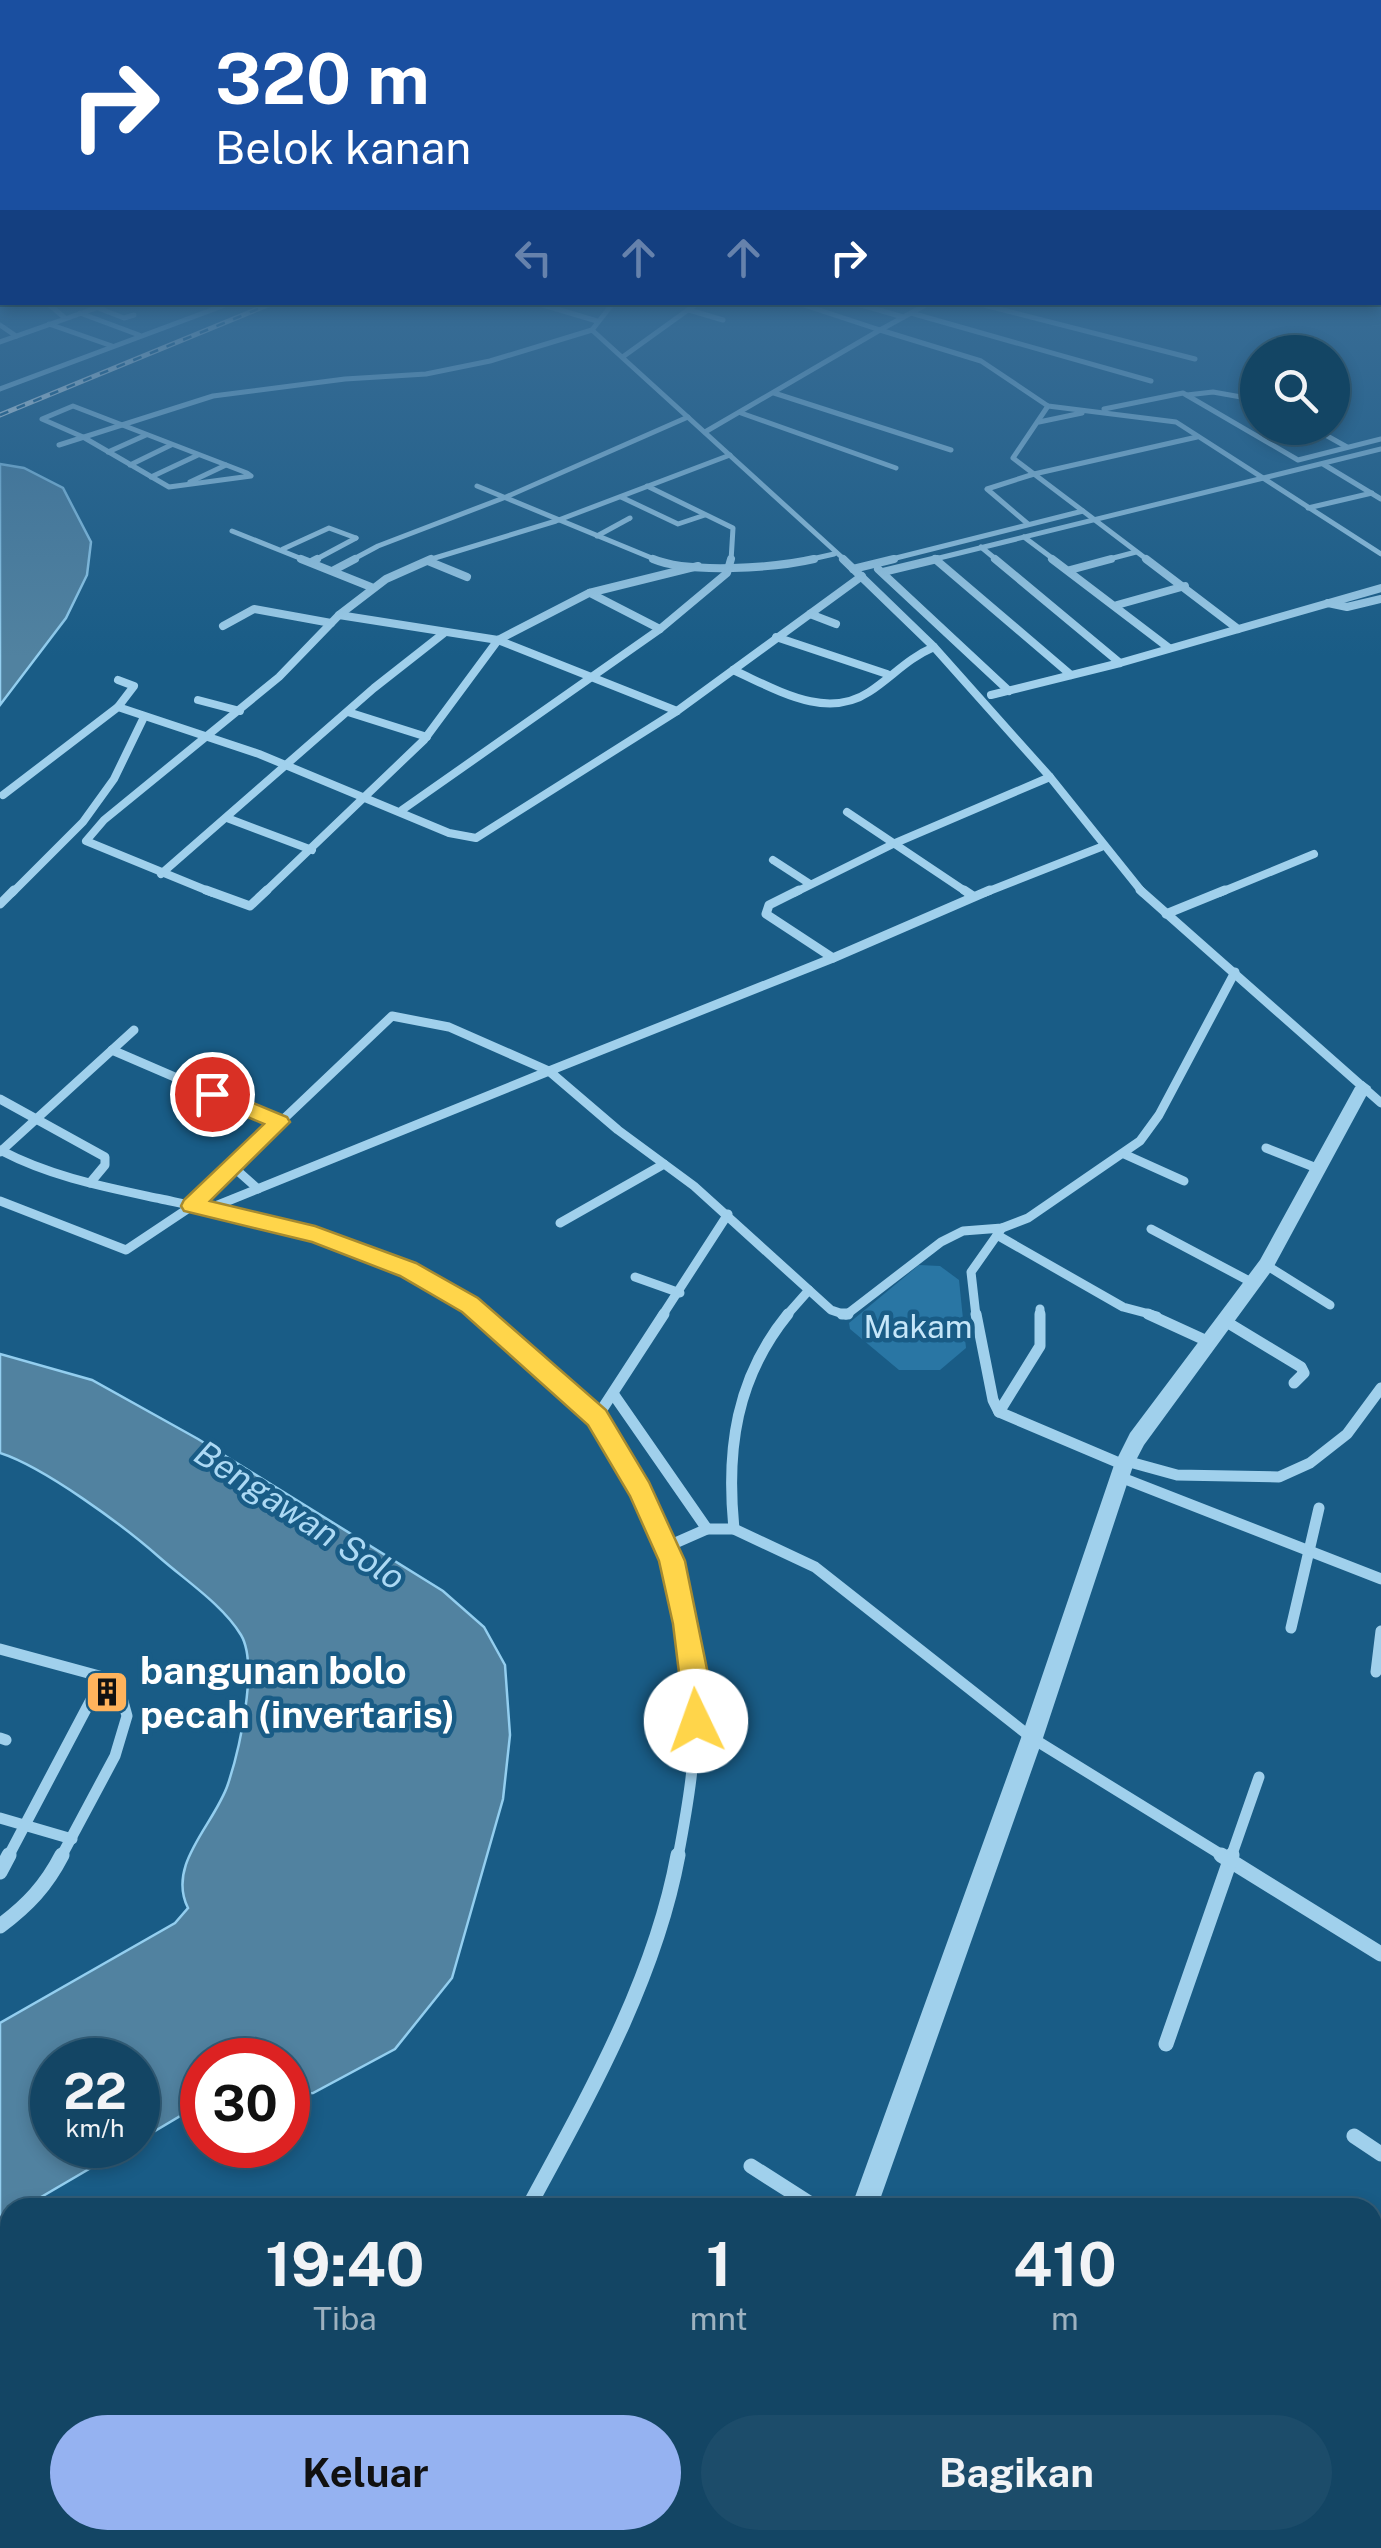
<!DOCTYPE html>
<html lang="id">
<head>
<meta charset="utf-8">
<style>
  :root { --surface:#134564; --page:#1c4c6a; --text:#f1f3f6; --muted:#9db1bf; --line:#325d78; --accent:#95b2f1 }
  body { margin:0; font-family:"Public Sans",sans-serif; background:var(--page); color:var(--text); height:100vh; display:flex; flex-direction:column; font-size:38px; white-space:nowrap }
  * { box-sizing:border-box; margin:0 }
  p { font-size:32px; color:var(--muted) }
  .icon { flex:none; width:55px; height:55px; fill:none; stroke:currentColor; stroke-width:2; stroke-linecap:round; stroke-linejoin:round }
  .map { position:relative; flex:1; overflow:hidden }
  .details { position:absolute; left:0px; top:2198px; width:1382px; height:352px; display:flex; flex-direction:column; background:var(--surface); border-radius:30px 30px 0 0; box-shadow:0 5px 15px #0003,0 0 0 2px var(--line) }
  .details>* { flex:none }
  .banner { position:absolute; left:0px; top:0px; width:1382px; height:305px; box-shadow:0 5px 15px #0003,0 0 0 2px var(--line); background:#1a4fa0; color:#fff; overflow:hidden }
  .fabs { position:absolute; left:1240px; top:335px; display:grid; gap:20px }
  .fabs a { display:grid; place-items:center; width:110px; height:110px; border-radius:50%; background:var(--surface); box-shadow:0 5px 15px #0003,0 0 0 2px var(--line); font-size:50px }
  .speed { position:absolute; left:30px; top:2038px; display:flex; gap:20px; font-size:50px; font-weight:700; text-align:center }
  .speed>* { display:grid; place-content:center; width:130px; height:130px; border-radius:50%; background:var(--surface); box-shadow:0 5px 15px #0003,0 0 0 2px var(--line); line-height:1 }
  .speed small { font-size:25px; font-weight:400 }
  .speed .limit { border:15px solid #d22; background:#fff; color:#111 }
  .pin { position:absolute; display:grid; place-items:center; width:85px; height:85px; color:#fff; margin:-42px; border:5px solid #fff; border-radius:50%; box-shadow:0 2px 10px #0007 }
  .me { position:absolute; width:110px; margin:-55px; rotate:357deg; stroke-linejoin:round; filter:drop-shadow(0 0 8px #0008) }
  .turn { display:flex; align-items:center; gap:35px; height:210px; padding:0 50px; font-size:45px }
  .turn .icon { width:130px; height:130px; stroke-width:2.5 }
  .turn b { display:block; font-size:70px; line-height:85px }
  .lanes { display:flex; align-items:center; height:95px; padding:0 50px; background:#0003; justify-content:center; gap:50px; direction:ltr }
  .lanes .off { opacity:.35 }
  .eta { display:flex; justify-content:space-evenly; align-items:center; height:170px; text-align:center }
  .eta b { font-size:60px; font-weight:700; line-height:70px }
  .button { display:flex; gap:20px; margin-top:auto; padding:20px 50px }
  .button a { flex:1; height:115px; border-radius:60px; background:var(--accent); color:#111; font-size:40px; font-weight:700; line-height:115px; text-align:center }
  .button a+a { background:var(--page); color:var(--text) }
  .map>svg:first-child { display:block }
  .green { fill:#2976a4 }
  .water { fill:#5182a0; stroke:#93ceef; stroke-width:2.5 }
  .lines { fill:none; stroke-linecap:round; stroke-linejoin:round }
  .minor-far4 { stroke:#a0d0ec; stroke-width:5 }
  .minor-far3 { stroke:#a0d0ec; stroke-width:8 }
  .minor-far2 { stroke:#a0d0ec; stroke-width:9 }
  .minor-far1 { stroke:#a0d0ec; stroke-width:11 }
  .minor { stroke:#a0d0ec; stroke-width:15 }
  .tertiary { fill:#a0d0ec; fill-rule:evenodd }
  .rail-casing { stroke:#fff; stroke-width:5 }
  .rail { stroke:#195c86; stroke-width:2.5; stroke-dasharray:9; stroke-linecap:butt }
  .route { fill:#ffd54a; stroke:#a68a30; stroke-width:2.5 }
  .labels { text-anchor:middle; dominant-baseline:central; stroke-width:9; stroke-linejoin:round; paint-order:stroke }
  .park-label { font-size:32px; fill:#c5e6f9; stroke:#195c86 }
  .water-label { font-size:35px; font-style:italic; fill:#acd9f4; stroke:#195c86 }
  .near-poi-label { font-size:38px; font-weight:bold; fill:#fff; stroke:#195c86; text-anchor:start }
</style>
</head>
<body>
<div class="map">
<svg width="1381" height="2548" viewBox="0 0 1381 2548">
  <rect width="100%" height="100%" fill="#195c86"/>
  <path class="green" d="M919 1265 940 1266 959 1280 966 1348 940 1370H899L850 1329 849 1323Z"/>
  <g class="water">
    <path d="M0 464 24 468 63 488 91 542 87 575 66 618 0 705Z"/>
    <path d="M0 1354 92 1380 198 1439 443 1591 484 1627 505 1665 510 1735 503 1799 452 1978 395 2049 313 2093 288 2095V2060H202V2103L138 2141V2060H52V2145H130L24 2207 10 2208V2218L0 2225V2023L175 1923 188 1908C166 1864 215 1824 228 1784 239 1751 259 1665 241 1635 223 1605 185 1580 159 1557 124 1526 44 1467 0 1453Z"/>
  </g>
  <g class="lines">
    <g class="minor-far4">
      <path d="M46 302 65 318"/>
      <path d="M533 302 597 321"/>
      <path d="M590 302 611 306"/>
      <path d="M851 302 903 317"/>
      <path d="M972 302 1195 359"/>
      <path d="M98 308 124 318 134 315"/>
      <path d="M689 310 723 320"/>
      <path d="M80 313 139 335"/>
      <path d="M911 313 1151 381"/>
      <path d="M49 324 112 346"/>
      <path d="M0 325 16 336"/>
      <path d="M592 330 846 561"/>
      <path d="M880 330 981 361 1048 406 1176 422 1381 554"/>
      <path d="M880 330 931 302"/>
      <path d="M0 342 113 302"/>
      <path d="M624 356 699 302"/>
      <path d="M0 389 233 302"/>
      <path d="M774 393 951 450"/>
      <path d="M1187 395 1213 392 1258 400"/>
      <path d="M73 406 247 473 251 476 169 487 83 437 42 419Z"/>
      <path d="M1048 406 1013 458 1149 561"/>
      <path d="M1104 409 1183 393 1298 460 1381 439"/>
      <path d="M741 413 896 468"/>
      <path d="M1039 422 1082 413"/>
      <path d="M1313 428 1347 447"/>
      <path d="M705 432 880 330 795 302"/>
      <path d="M59 445 213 396 345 379 426 374 490 361 592 330 614 302"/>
      <path d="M108 452 146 435"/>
      <path d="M1323 464 1381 499"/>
      <path d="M130 465 171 445"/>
      <path d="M151 477 198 455"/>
      <path d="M190 482 226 465"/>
      <path d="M477 486 659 561"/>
      <path d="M647 486 733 528 731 561"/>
      <path d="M621 497 678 524 705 515"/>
      <path d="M1308 508 1372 493"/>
      <path d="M1028 524 987 489 1034 474 1197 437"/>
      <path d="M232 531 307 561"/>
      <path d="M597 536 630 518"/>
      <path d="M1024 537 1056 561"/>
      <path d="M981 547 998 561"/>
      <path d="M283 549 329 528 356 538"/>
      <path d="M934 558 938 561"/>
      <path d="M313 561 356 538"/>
      <path d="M350 561 378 546 506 497 688 417"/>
      <path d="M425 561 556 521 730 455"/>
      <path d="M803 561 834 554"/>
      <path d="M884 561 1083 511"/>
      <path d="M927 561 1381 449"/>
      <path d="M1102 561 1136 552"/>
    </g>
    <g class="minor-far3">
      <path d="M301 559 371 587"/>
      <path d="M653 559C689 574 775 568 814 559"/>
      <path d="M843 559 934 647 1050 777 1143 893"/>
      <path d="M935 559 1071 675"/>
      <path d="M995 559 1120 663"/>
      <path d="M1052 559 1169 648"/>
      <path d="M1146 559 1238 629"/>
      <path d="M313 561 317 559"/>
      <path d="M428 561 467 577"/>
      <path d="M853 569 894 559"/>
      <path d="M878 569 1009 691"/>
      <path d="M334 570 355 559"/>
      <path d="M1070 570 1111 559"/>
      <path d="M883 572 937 559"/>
      <path d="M590 593 660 629"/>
      <path d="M1328 603 1347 607 1381 599"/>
      <path d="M1117 605 1185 586"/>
      <path d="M810 614 836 624"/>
      <path d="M339 615 386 579 431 559"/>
      <path d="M223 626 254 609 331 623"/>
      <path d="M776 637 887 674"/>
      <path d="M498 640 677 711"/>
      <path d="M498 640 589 593 698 566"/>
      <path d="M733 670C774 688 825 721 869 692 892 677 908 658 934 647"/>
      <path d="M118 680 134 686 118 707"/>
      <path d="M991 695 1120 663 1381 588"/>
      <path d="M198 700 240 711"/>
      <path d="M348 712 427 737"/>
      <path d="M3 795 118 707 259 754 449 833 476 838 677 711 862 576"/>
      <path d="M402 810 660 629 727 573 731 559"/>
      <path d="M847 812 968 893"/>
      <path d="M227 818 312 850"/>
      <path d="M773 860 810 884"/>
      <path d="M161 874 374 688 444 633"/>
      <path d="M12 893 83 822 114 779 144 717"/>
      <path d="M213 893 86 841 104 820 279 677 339 615 498 640"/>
      <path d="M264 893 424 740 498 640"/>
      <path d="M794 893 893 844 1050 777"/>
      <path d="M984 893 1101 847"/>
      <path d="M1219 893 1314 854"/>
    </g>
    <g class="minor-far2">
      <path d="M206 890 250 906 267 890"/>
      <path d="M799 890 769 905 766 914 833 958"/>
      <path d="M964 890 973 896"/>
      <path d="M990 890 833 958 549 1071 618 1130 694 1186 831 1310 846 1315 941 1242 963 1231 1002 1228 1028 1218 1140 1141 1159 1115 1235 972"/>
      <path d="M1140 890 1381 1103"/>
      <path d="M0 904 14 890"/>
      <path d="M1166 914 1225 890"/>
      <path d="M112 1050 279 1122"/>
      <path d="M0 1099 105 1157V1165L90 1183"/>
      <path d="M1266 1148 1319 1169"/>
      <path d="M0 1150C51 1177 105 1187 161 1199 274 1223 387 1245 482 1316"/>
      <path d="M0 1152 134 1030"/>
      <path d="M1124 1154 1184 1181"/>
      <path d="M231 1165 258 1189"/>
      <path d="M0 1201 126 1250 192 1206 392 1016 449 1027 549 1071"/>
      <path d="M208 1209 549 1071"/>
      <path d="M560 1223 664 1164"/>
      <path d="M1151 1229 1253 1283"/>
      <path d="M997 1235 1123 1307 1157 1316"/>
      <path d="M1266 1265 1330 1305"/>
      <path d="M635 1277 680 1293"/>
      <path d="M1040 1309V1316"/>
      <path d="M662 1316 728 1214"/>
      <path d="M786 1316 809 1290"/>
      <path d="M976 1316 971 1272 1002 1228"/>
    </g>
    <g class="minor-far1">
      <path d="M479 1314C518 1343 563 1376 594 1414 653 1484 692 1607 695 1698 697 1752 688 1805 678 1857"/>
      <path d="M842 1314H848"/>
      <path d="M976 1314 993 1400 999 1412 1124 1465"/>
      <path d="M1148 1314 1207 1341"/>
      <path d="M1225 1321 1301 1367 1304 1373 1294 1383"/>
      <path d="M614 1395 707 1529"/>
      <path d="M999 1412 1040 1346V1314"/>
      <path d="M597 1417 664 1314"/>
      <path d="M1126 1461 1177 1475 1279 1477 1310 1463 1347 1434 1381 1388"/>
      <path d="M1120 1477 1381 1579"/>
      <path d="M734 1529C726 1449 736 1378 788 1314"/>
      <path d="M666 1547 707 1529H734L815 1567 1032 1738 1225 1857"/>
      <path d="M1291 1628 1319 1508"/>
      <path d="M0 1649 103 1677 119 1687 127 1716 115 1756 61 1857"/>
      <path d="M1376 1672 1381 1631"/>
      <path d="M0 1738 6 1740"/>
      <path d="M0 1818 72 1839"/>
      <path d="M8 1857 103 1677"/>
      <path d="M1231 1857 1259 1777"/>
    </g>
    <g class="minor">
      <path d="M1221 1855 1381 1954"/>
      <path d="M0 1872 9 1855"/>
      <path d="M0 1926C28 1905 46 1886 62 1855"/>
      <path d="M1166 2044 1232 1855"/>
      <path d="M1354 2136 1381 2154"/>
      <path d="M751 2166 817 2208"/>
      <path d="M528 2208C588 2097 655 1980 678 1855"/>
      <path d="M229 2540 240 2548"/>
      <path d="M540 2540 550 2548"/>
      <path d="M76 2548 80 2540"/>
      <path d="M216 2548 221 2540"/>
      <path d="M289 2548 294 2540"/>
      <path d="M437 2548 440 2540"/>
      <path d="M574 2548 578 2540"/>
      <path d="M742 2548 745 2540"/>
      <path d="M988 2548 991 2540"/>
    </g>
    <g class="tertiary">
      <path d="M1363 1081 1371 1087 1272 1270 1144 1445 1133 1466 1043 1738 877 2208H851L1021 1738 1114 1465 1130 1433 1260 1260 1355 1087Z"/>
      <path d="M785 2540H823L827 2548H789Z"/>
    </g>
    <g class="rail-casing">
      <path id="rail" d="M0 415 275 302"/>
    </g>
    <use href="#rail" class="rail"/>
  </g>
  <linearGradient id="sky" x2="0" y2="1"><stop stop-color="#0e334a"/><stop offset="0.46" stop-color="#386c95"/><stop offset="1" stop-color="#386c95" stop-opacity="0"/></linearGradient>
  <rect width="1381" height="657" fill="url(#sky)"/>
  <path class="route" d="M212 1086 287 1117 290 1122 210 1201 315 1226 416 1263 478 1298 606 1410 649 1482 685 1561 710 1684V1721L706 1730 696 1734 686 1730 673 1624 659 1561 630 1496 588 1425 462 1312 400 1276 312 1242 184 1211 181 1206 184 1200 264 1124 205 1099 202 1094Z"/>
  <defs>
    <g id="building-square" transform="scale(2.25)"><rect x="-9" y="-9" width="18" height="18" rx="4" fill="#ffb35c" stroke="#195c86"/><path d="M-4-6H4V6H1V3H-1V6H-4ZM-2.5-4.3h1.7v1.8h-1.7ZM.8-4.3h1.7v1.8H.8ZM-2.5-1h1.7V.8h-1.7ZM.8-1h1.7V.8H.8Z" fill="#111"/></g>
  </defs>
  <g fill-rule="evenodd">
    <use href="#building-square" x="107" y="1692"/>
  </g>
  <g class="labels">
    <g class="park-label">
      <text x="918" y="1326">Makam</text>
    </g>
    <g class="water-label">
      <text transform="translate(300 1515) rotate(33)">Bengawan Solo</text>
    </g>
    <g class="near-poi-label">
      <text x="140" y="1670">bangunan bolo<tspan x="140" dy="44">pecah (invertaris)</tspan></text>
    </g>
  </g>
</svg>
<div class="fabs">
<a><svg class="icon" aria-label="search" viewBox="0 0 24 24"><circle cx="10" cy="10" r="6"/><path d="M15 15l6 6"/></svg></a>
</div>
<div class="speed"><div>22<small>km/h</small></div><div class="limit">30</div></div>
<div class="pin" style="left:212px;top:1094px;background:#d93025"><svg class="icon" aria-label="arrive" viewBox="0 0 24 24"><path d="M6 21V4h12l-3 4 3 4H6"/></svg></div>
<svg class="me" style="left:696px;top:1721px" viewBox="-20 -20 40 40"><circle r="19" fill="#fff"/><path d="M0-13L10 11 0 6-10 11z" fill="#ffd54a"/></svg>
<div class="banner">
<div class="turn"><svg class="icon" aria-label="right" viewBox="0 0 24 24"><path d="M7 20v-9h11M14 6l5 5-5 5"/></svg><div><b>320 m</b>Belok kanan</div></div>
<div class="lanes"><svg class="icon off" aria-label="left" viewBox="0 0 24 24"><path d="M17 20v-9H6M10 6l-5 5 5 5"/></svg><svg class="icon off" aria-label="ahead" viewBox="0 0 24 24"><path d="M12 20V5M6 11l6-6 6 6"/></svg><svg class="icon off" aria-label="ahead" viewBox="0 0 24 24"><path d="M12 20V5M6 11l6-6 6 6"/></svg><svg class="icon" aria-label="right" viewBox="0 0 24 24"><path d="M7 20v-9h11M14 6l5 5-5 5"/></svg></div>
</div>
<section class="details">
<div class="eta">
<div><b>19:40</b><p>Tiba</p></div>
<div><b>1</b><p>mnt</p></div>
<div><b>410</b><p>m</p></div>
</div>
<div class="button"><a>Keluar</a><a>Bagikan</a></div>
</section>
</div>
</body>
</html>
